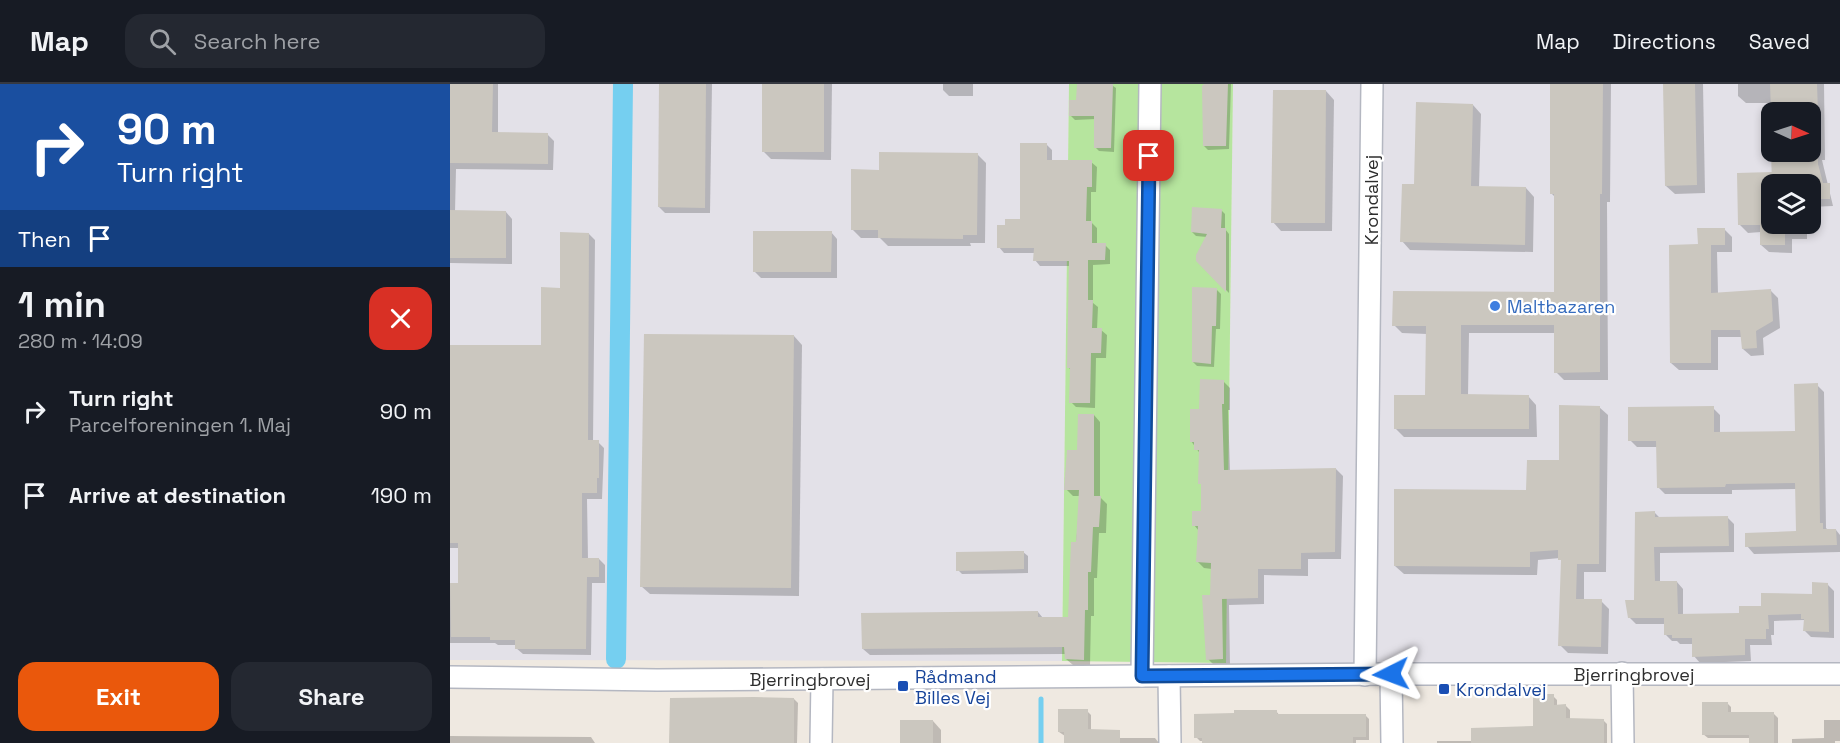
<!DOCTYPE html>
<html lang="en">
<head>
<meta charset="utf-8">
<style>
  :root { --surface:#171b24; --page:#242831; --text:#f1f3f6; --muted:#9ea1a6; --line:#363941; --accent:#ea580c }
  body { margin:0; font-family:"Space Grotesk",sans-serif; background:var(--page); color:var(--text); height:100vh; display:flex; flex-direction:column; font-size:22px; white-space:nowrap }
  * { box-sizing:border-box; margin:0 }
  p { font-size:20px; color:var(--muted) }
  .icon { flex:none; width:33px; height:33px; fill:none; stroke:currentColor; stroke-width:2; stroke-linecap:round; stroke-linejoin:round }
  .map { position:relative; flex:1; overflow:hidden }
  .details { display:flex; flex-direction:column; background:var(--surface); width:450px }
  .details>* { flex:none }
  .banner { background:#1a4fa0; color:#fff; overflow:hidden }
  .needle { width:39px; rotate:93deg }
  .tools { position:absolute; left:1311px; top:18px; display:grid; gap:12px }
  .tools a { display:grid; place-items:center; width:60px; height:60px; border-radius:12px; background:var(--surface); box-shadow:0 3px 9px #0003; font-size:30px }
  .pin { position:absolute; display:grid; place-items:center; width:51px; height:51px; color:#fff; margin:-26px; border-radius:12px; box-shadow:0 3px 9px #0006 }
  .me { position:absolute; width:66px; margin:-33px; rotate:267deg; stroke-linejoin:round; filter:drop-shadow(0 0 4px #0008) }
  .turn { display:flex; align-items:center; gap:21px; height:126px; padding:0 18px; font-size:27px }
  .turn .icon { width:78px; height:78px; stroke-width:2.5 }
  .turn b { display:block; font-size:42px; line-height:51px }
  .then { display:flex; align-items:center; height:57px; padding:0 18px; background:#0003; gap:12px; font-size:22px }
  .round { display:grid; place-items:center; flex:none; width:63px; height:63px; border-radius:18px; background:var(--page) }
  .headline { display:flex; align-items:center; justify-content:space-between; height:102px; padding:0 18px }
  h1 { font-size:36px; font-weight:800; line-height:45px }
  .action { display:flex; gap:12px; margin-top:auto; padding:12px 18px }
  .action a { flex:1; height:69px; border-radius:18px; background:var(--accent); color:#fff; font-size:24px; font-weight:800; line-height:69px; text-align:center }
  .action a+a { background:var(--page); color:var(--text) }
  ul { padding:0; list-style:none }
  li { display:flex; align-items:center; gap:18px; height:84px; padding:0 18px }
  li div { flex:1 }
  li b { display:block; font-size:22px }
  li em { font-style:normal }
  header { display:flex; align-items:center; gap:36px; box-sizing:border-box; height:84px; padding:0 30px; background:var(--surface); border-bottom:2px solid var(--line) }
  header strong { font-size:28px }
  nav { display:flex; gap:33px; margin-inline-start:auto; font-size:21px }
  .search { width:420px; height:54px; background:var(--page); display:flex; align-items:center; gap:15px; box-sizing:border-box; padding:0 21px; border-radius:18px; color:var(--muted); font-size:22px }
  main { display:flex; flex:1; min-height:0 }
  .map>svg:first-child { display:block }
  .industrial { fill:#e3e1e8; fill-rule:evenodd }
  .green { fill:#b6e59e }
  .shadow { fill:#0003 }
  .lines { fill:none; stroke-linecap:round; stroke-linejoin:round }
  .stream { stroke:#75cff0; stroke-width:5 }
  .canal { stroke:#75cff0; stroke-width:20 }
  .building { fill:#cbc7bf }
  .minor-casing { stroke:#b4b7c1; stroke-width:24 }
  .minor { stroke:#fff; stroke-width:21 }
  .route-casing { stroke:#114b97; stroke-width:15 }
  .route { stroke:#1a73e8; stroke-width:10 }
  .shop-dot { fill:#3f7fe0; stroke:#fff; stroke-width:2 }
  .transit-dot { fill:#1a4fb4; stroke:#fff; stroke-width:2 }
  .labels { text-anchor:middle; dominant-baseline:central; stroke-width:4.5; stroke-linejoin:round; paint-order:stroke }
  .street-label { font-size:18px; fill:#2e2e2e; stroke:#fff }
  .shop-label { font-size:18px; fill:#366cbe; stroke:#fff; text-anchor:start }
  .transit-label { font-size:18px; fill:#164399; stroke:#fff; text-anchor:start }
</style>
</head>
<body>
<header>
<strong>Map</strong>
<div class="search"><svg class="icon" aria-label="search" viewBox="0 0 24 24"><circle cx="10" cy="10" r="6"/><path d="M15 15l6 6"/></svg>Search here</div>
<nav><a>Map</a><a>Directions</a><a>Saved</a></nav>
</header>
<main>
<section class="details">
<div class="banner">
<div class="turn"><svg class="icon" aria-label="right" viewBox="0 0 24 24"><path d="M7 20v-9h11M14 6l5 5-5 5"/></svg><div><b>90 m</b>Turn right</div></div>
<div class="then">Then<svg class="icon" aria-label="arrive" viewBox="0 0 24 24"><path d="M6 21V4h12l-3 4 3 4H6"/></svg></div>
</div>
<div class="headline"><div><h1>1 min</h1><p>280 m · 14:09</p></div><a class="round" style="background:#d93025;color:#fff"><svg class="icon" aria-label="close" viewBox="0 0 24 24"><path d="M6 6l12 12M18 6L6 18"/></svg></a></div>
<ul>
<li><svg class="icon" aria-label="right" viewBox="0 0 24 24"><path d="M7 20v-9h11M14 6l5 5-5 5"/></svg><div><b>Turn right</b><p>Parcelforeningen 1. Maj</p></div><em>90 m</em></li>
<li><svg class="icon" aria-label="arrive" viewBox="0 0 24 24"><path d="M6 21V4h12l-3 4 3 4H6"/></svg><div><b>Arrive at destination</b></div><em>190 m</em></li>
</ul>
<div class="action"><a>Exit</a><a>Share</a></div>
</section>
<div class="map">
<svg width="1390" height="659" viewBox="0 0 1390 659">
  <rect width="100%" height="100%" fill="#efe9e1"/>
  <g class="industrial">
    <path d="M0 0H619L612 577 0 576Z"/>
    <path d="M783 0H1390V580L776 579ZM1322 28H1360V68H1322ZM1322 100H1360V140H1322Z"/>
  </g>
  <path class="green" d="M619 0H783L776 579 612 577Z"/>
  <g class="shadow">
    <path d="M0 0H48V50H97L104 57 103 86 6 85 5 128H56L62 135V180L0 179Z"/>
    <path d="M210 0H262L260 129H215L209 123Z"/>
    <path d="M313 0H382L381 76 321 75 313 67Z"/>
    <path d="M493 0H523V12H499L493 6Z"/>
    <path d="M628 0H660L666 4 664 68 649 67 645 63 646 35 625 36 621 32 628 18Z"/>
    <path d="M754 0H781L779 65 758 66 754 62Z"/>
    <path d="M1102 0H1161L1160 118H1157L1158 296H1114L1106 288V249H1019L1018 312H1078L1086 321 1087 353H954L945 344 977 312V250L952 249 944 241 1106 209V114L1101 109Z"/>
    <path d="M1214 0H1253L1255 109 1225 110 1216 102Z"/>
    <path d="M1288 0H1374L1375 76H1372L1383 122 1360 123V100H1322V140H1357V155H1342V169L1319 168 1311 161V148L1298 149 1290 141 1323 90V68H1360V28H1322V19H1296L1288 12Z"/>
    <path d="M876 7 884 16 882 147H831L823 138Z"/>
    <path d="M1023 21 1031 30 1029 103 1076 104 1084 113 1083 168 960 166 952 157 966 102Z"/>
    <path d="M596 60 602 66V77L641 78 647 83 646 108H641V138L647 144V161H655L660 166V180L643 181V219L648 223 647 245 651 246 657 251 656 274H646L645 324 626 323 621 318 622 287 618 283 620 182H590L585 176V169H554L549 163 557 143 571 136Z"/>
    <path d="M528 71 536 79 535 159H520L521 162H438L430 154H411L402 145 431 87Z"/>
    <path d="M771 126 775 130V145L779 150V209L747 176 757 153 746 152 742 148Z"/>
    <path d="M1274 145 1282 153V168H1267L1268 210 1321 207 1328 214 1330 244 1313 254 1314 271 1301 272 1293 265 1292 253H1268V286H1229L1221 279 1249 162Z"/>
    <path d="M381 148 387 155V194H311L305 188Z"/>
    <path d="M139 150 145 156 143 358H148L154 364 152 415H137L138 475H149L155 481V499H142L141 571 73 570 66 564 67 561H48L45 559H0V500H9V464H0V262L92 263 111 205Z"/>
    <path d="M766 205 771 210 770 245H766L764 283 747 282 743 278Z"/>
    <path d="M344 252 352 261 349 512 200 510 191 502Z"/>
    <path d="M773 297 780 304V326H778L780 387 886 385 893 392 891 475H858V492L814 491V520L779 521 780 581 765 582 758 575 762 485 754 484 747 477 749 447 744 441 752 428 753 402 750 399 751 371 741 357 751 326Z"/>
    <path d="M1367 301 1374 308 1376 444 1378 446H1386L1390 451V468L1304 470 1297 462 1348 448 1347 405 1282 406V410H1215L1208 403V363H1187L1180 356 1263 324 1270 331V350L1346 349Z"/>
    <path d="M1149 323 1158 331 1156 488H1134V516L1151 517 1159 525 1158 570 1118 569 1110 561 1112 477 1110 474 1088 476 1087 491 954 490 945 482 1077 408 1111 378Z"/>
    <path d="M644 331 650 338V413L657 420 656 449H649L647 494H644V532H641L640 582 623 581 616 575V570L420 571 413 565 588 528 593 534H620L630 412H623L616 405Z"/>
    <path d="M1205 429 1210 434 1277 433 1284 440V468L1210 469V499L1227 498 1233 505V531H1291L1313 523 1363 512 1378 501 1384 507V554L1361 553 1355 547 1354 536 1324 537V551H1321L1322 561H1300L1301 577 1250 579 1244 572V560H1230L1227 557H1222L1216 551 1215 540H1186L1179 533 1185 518Z"/>
    <path d="M573 468 578 472V489L512 490 508 486Z"/>
    <path d="M1103 612 1107 616V622H1116L1120 626V636H1153L1157 640V659H987V657H1022L1084 643Z"/>
    <path d="M344 615 348 619 347 659H221Z"/>
    <path d="M1277 619 1281 623V630H1324L1328 634V659H1301L1300 654H1258L1253 650Z"/>
    <path d="M637 627 641 631V647L650 654H705L709 659H615V652L609 648Z"/>
    <path d="M826 627 830 632 915 631 919 635V656H906V659H753V657H750L746 653Z"/>
    <path d="M1374 636H1390V657H1385V659H1342V655L1374 654Z"/>
    <path d="M483 637 491 646V659H451Z"/>
    <path d="M0 652 141 653 145 659H0Z"/>
  </g>
  <g class="lines">
    <path class="stream" d="M591 659V615"/>
    <path class="canal" d="M166 575 173 0"/>
  </g>
  <g class="building">
    <path d="M0 0H43L42 48 98 49V80L0 79Z"/>
    <path d="M209 0H256L255 124 208 123Z"/>
    <rect x="312" y="0" width="62" height="68"/>
    <path d="M627 0H663L661 64H644V32H619V16H626Z"/>
    <path d="M754 0H778L776 62H753L752 2Z"/>
    <path d="M1100 0H1153L1152 110H1150V288L1104 289V241H1011V310L1079 311V345H944V311H975L976 242H942L943 207 1104 208V110H1100Z"/>
    <path d="M1213 0H1245L1247 101 1215 102Z"/>
    <path d="M1320 0H1367L1368 28H1321Z"/>
    <path d="M823 6H876L875 139H821Z"/>
    <path d="M966 18 1023 20 1021 102 1076 103 1075 161 950 158 952 100H964Z"/>
    <path d="M570 59H597V76H642V103H637L636 137H642V159H656L655 176H638V216H643L642 244H652L651 269H641L640 319H619L620 284H617L619 177H583L584 164H547V141H555V135H570Z"/>
    <path d="M429 68 528 69 527 151H513V155L428 154V146H401V85L429 86Z"/>
    <path d="M1321 68H1368V80L1373 99H1380V115H1366L1365 100H1322Z"/>
    <path d="M1322 88V140H1335V161H1310V141H1288L1287 89Z"/>
    <path d="M742 123 772 125 771 144H776V208L746 177V171L757 150 741 148Z"/>
    <path d="M0 126 56 127V174H0Z"/>
    <path d="M1247 144H1275V161H1261V209L1321 205 1323 237 1306 247 1307 264 1292 265 1290 246H1261V279H1220L1219 161 1248 160Z"/>
    <path d="M303 147H382L381 188H303Z"/>
    <path d="M110 148 139 149 138 356H149V394H147V409H132V474H149V493H137L136 565H65V556H40V553H1L0 499H8V459H0V261H91V203L110 204Z"/>
    <path d="M742 203 767 204 766 242H762L761 280 742 278Z"/>
    <path d="M194 250 344 251 341 504 190 503Z"/>
    <path d="M750 295 774 296V320H772L774 386 886 384 885 468 851 469V485H808V514L772 515 773 575 756 576 752 511H760L761 479 746 478 748 442H742V427H751V400H748L749 366H744V358H740V325H749Z"/>
    <path d="M1368 299 1370 439H1373V445H1386L1387 461 1295 463V449L1346 447 1345 399 1276 400 1275 403 1207 404 1206 357H1178V323L1264 322V348L1345 347 1344 300Z"/>
    <path d="M1109 321 1150 322 1149 480H1127L1126 515H1152L1151 563 1108 562 1111 476H1108V466L1080 468V483L944 482V405L1076 406 1077 376H1109Z"/>
    <path d="M628 330H644V412H651L649 443H643L641 488H638V526H635L634 576 615 575 614 563 412 565 411 529 588 527V533H618L621 458H626L629 406H614L617 366H627Z"/>
    <path d="M1205 427V433L1278 432 1279 462 1204 463 1205 497H1227L1228 530 1289 529V522H1311V509L1362 510V498L1378 499 1379 548 1353 547 1354 535H1351V530L1318 531 1319 545H1316V555H1295V571L1242 573V554H1222V551H1214V534H1178L1175 516H1184L1185 428Z"/>
    <path d="M574 467V485L506 487V468Z"/>
    <path d="M1083 610H1104V621L1116 620V634L1154 635V659H1021V644L1083 642Z"/>
    <path d="M304 613 344 614V659H219L220 614Z"/>
    <path d="M1252 618H1278V628H1324V659H1299V651H1252Z"/>
    <path d="M608 625H638V645L670 646V659H614V648H608Z"/>
    <path d="M784 626H827V630H916V653H903V659H752V654H744V630L784 629Z"/>
    <rect x="450" y="636" width="33" height="23"/>
  </g>
  <g class="lines">
    <g class="minor-casing">
      <g id="minor">
        <path d="M1172 589 1173 659"/>
        <path d="M941 590 942 659"/>
        <path d="M915 591 922 0"/>
        <path d="M692 592 700 0"/>
        <path d="M719 592 720 659"/>
        <path d="M0 593 207 596 941 590H1390"/>
        <path d="M371 659 372 595"/>
      </g>
    </g>
    <use href="#minor" class="minor"/>
  </g>
  <g class="lines">
    <g class="route-casing">
      <path id="route" d="M699 72 692 592 941 590"/>
    </g>
    <use href="#route" class="route"/>
  </g>
  <circle class="shop-dot" cx="1045" cy="222" r="6"/>
  <g class="transit-dot">
    <rect x="447" y="596" width="12" height="12" rx="3"/>
    <rect x="988" y="599" width="12" height="12" rx="3"/>
  </g>
  <g class="labels">
    <g class="street-label">
      <text transform="translate(921 116) rotate(-90)">Krondalvej</text>
      <text x="1184" y="590">Bjerringbrovej</text>
      <text x="360" y="595">Bjerringbrovej</text>
    </g>
    <g class="shop-label">
      <text x="1057" y="222">Maltbazaren</text>
    </g>
    <g class="transit-label">
      <text x="465" y="592">Rådmand<tspan x="465" dy="21">Billes Vej</tspan></text>
      <text x="1006" y="605">Krondalvej</text>
    </g>
  </g>
</svg>
<div class="tools">
<a><svg class="needle" viewBox="-14 -14 28 28"><path d="M0-13l5 13h-10z" fill="#e53935"/><path d="M0 13l5-13h-10z" fill="#9ea1a6"/></svg></a>
<a><svg class="icon" aria-label="layers" viewBox="0 0 24 24"><path d="M12 4l9 5-9 5-9-5zM3 14l9 5 9-5"/></svg></a>
</div>
<div class="pin" style="left:699px;top:72px;background:#d93025"><svg class="icon" aria-label="arrive" viewBox="0 0 24 24"><path d="M6 21V4h12l-3 4 3 4H6"/></svg></div>
<svg class="me" style="left:941px;top:590px" viewBox="-20 -20 40 40"><path d="M0-17L14 15 0 8-14 15z" fill="#1a73e8" stroke="#fff" stroke-width="4"/></svg>
</div>
</main>
</body>
</html>
